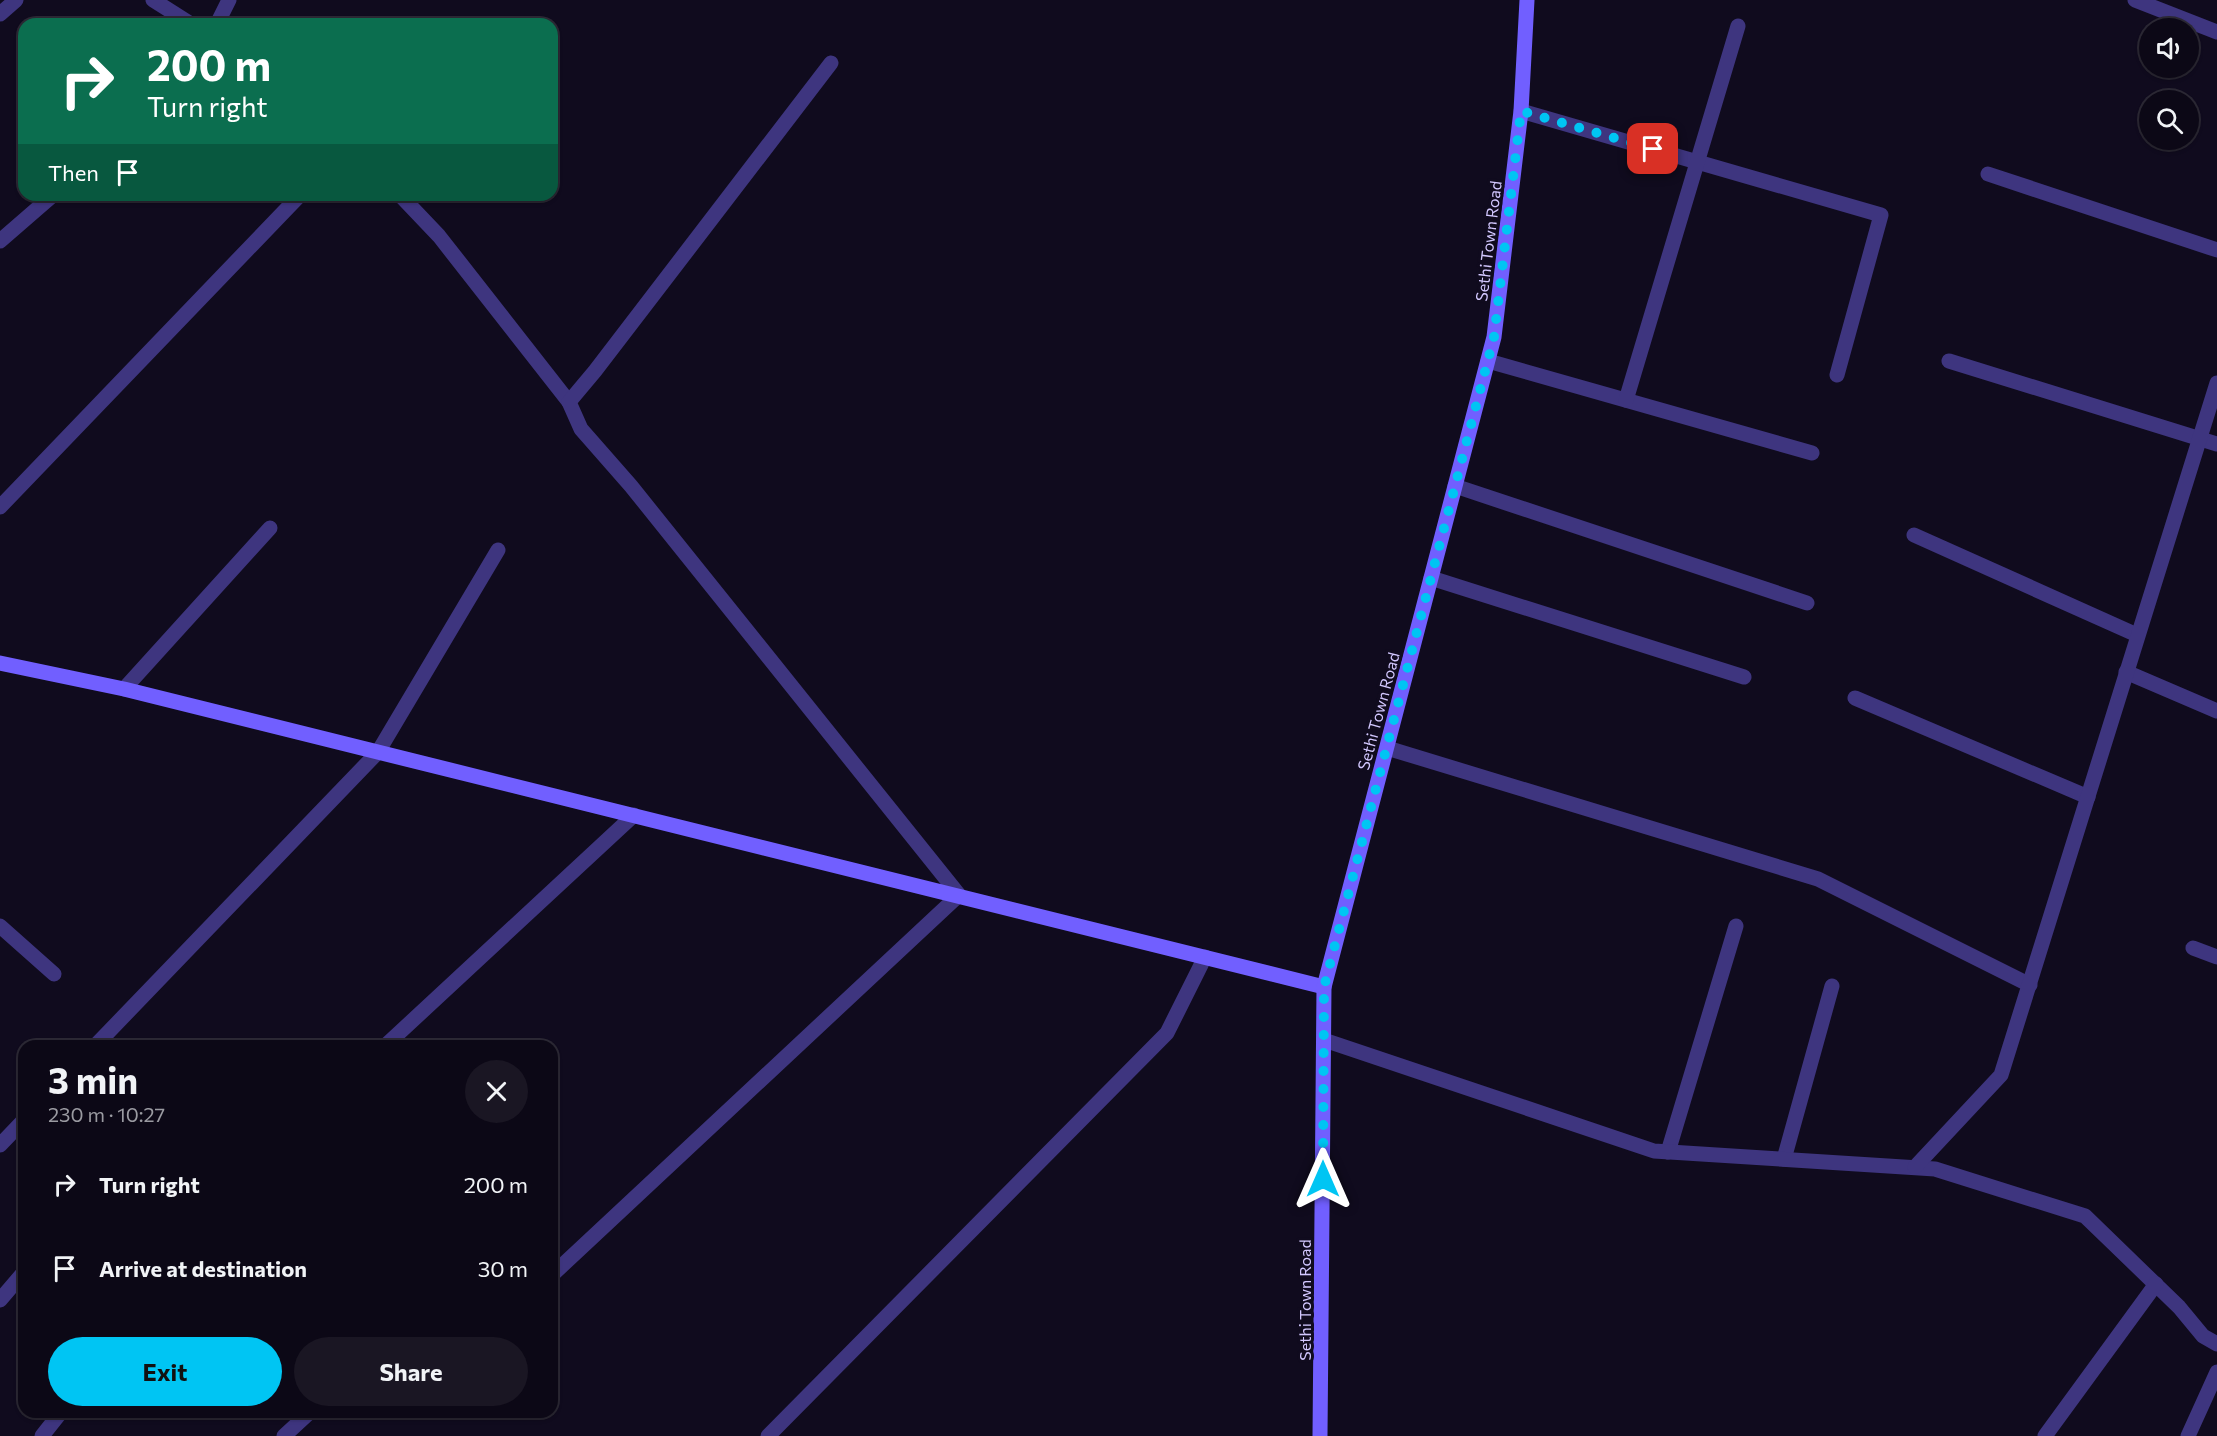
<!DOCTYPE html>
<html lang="en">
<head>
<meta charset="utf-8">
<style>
  :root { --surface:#0c0816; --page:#1a1623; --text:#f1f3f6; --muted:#9a9aa1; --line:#2c2935; --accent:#00c5f3 }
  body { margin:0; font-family:Commissioner,sans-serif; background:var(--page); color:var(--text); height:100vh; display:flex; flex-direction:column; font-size:22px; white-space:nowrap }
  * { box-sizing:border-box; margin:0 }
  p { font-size:20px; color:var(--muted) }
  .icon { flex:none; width:33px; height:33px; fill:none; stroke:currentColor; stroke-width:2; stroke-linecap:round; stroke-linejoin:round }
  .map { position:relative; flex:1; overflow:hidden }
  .side { position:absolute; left:18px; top:1040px; width:540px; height:378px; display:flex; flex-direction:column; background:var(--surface); border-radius:18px; box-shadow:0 2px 4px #0004,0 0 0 2px var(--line) }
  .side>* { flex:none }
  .banner { position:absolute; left:18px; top:18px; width:540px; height:183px; border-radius:18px; box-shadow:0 2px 4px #0004,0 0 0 2px var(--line); background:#0b6e4f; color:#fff; overflow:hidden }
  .controls { position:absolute; left:2139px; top:18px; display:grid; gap:12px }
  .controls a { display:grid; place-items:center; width:60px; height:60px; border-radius:50%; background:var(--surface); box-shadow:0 2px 4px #0004,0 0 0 2px var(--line); font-size:30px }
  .pin { position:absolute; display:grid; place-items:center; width:51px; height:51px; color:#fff; margin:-26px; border-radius:12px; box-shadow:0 3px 9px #0006 }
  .me { position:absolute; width:66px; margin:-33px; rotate:0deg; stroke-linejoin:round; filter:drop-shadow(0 0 4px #0008) }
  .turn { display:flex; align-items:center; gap:21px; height:126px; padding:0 30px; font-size:27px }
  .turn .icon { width:78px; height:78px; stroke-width:2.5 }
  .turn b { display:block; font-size:42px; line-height:51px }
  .then { display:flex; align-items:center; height:57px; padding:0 30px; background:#0003; gap:12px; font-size:22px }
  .round { display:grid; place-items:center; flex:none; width:63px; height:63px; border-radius:32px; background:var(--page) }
  .overview { display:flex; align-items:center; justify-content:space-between; height:102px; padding:0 30px }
  h1 { font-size:36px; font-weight:700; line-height:45px }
  .action { display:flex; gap:12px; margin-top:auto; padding:12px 30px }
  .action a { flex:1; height:69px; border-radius:36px; background:var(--accent); color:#111; font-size:24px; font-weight:700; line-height:69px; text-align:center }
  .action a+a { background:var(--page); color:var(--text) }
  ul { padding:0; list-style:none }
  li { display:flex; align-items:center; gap:18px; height:84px; padding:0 30px }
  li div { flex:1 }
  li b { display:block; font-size:22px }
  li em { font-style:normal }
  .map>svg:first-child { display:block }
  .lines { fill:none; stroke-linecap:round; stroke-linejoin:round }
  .lane { stroke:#3e357f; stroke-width:15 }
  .street { stroke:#3e357f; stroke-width:15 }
  .secondary { stroke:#715fff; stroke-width:15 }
  .route { stroke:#00c5f3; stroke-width:10; stroke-dasharray:0 18 }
  .labels { text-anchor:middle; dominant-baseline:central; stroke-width:6; stroke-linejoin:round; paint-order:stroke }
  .street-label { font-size:16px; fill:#d3c8ff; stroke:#100b1e }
</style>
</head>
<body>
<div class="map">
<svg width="2217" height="1436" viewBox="0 0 2217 1436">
  <rect width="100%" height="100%" fill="#100b1e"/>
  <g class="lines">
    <g class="lane">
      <path d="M1668 1152 1736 926"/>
      <path d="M1784 1159 1832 986"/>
    </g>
    <g class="street">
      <path d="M153 0 191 24"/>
      <path d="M2135 0 2217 32"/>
      <path d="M0 14 16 0"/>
      <path d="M217 24 229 0"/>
      <path d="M1521 111 1881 215 1837 375"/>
      <path d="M1988 174 2217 250"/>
      <path d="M400 195 439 236 569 402"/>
      <path d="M0 241 53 195"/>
      <path d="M1488 361 1812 453"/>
      <path d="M1949 361 2217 444"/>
      <path d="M1626 400 1738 26"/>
      <path d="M1455 486 1807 603"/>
      <path d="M0 507 300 195"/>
      <path d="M1914 535 2137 635"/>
      <path d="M1431 578 1744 677"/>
      <path d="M2126 672 2217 711"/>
      <path d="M124 689 270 528"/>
      <path d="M1855 698 2088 797"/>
      <path d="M1387 748 1818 879 2030 985"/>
      <path d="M0 926 54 974"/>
      <path d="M2193 948 2217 957"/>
      <path d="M1324 1040 1654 1151 1935 1169 2085 1216 2179 1307 2203 1336 2217 1344"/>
      <path d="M95 1046 378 752 498 550"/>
      <path d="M385 1046 634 815"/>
      <path d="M0 1145 24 1120"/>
      <path d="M1915 1167 2001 1075 2217 383"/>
      <path d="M552 1275 959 895 631 486 581 429 569 402 595 371 831 63"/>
      <path d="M0 1300 24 1272"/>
      <path d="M42 1436 61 1412"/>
      <path d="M284 1436 310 1412"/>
      <path d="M768 1436 1167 1033 1205 957"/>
      <path d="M2045 1436 2156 1284"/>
      <path d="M2188 1436 2217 1372"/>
    </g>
    <g class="secondary">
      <path d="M0 663 124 689 1324 987"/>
      <path d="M1320 1436 1324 987 1494 337 1521 111 1527 0"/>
    </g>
  </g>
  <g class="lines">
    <path class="route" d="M1323 1179 1324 987 1494 337 1521 111 1653 149"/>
  </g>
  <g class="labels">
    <g class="street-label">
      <text transform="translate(1488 241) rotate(-83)">Sethi Town Road</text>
      <text transform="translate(1378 711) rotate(-75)">Sethi Town Road</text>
      <text transform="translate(1304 1300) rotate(-90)">Sethi Town Road</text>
    </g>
  </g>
</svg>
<div class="controls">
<a><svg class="icon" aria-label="sound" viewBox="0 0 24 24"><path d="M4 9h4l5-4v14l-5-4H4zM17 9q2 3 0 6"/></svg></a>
<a><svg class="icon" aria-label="search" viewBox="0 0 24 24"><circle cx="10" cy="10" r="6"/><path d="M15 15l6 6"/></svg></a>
</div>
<div class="pin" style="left:1653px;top:149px;background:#d93025"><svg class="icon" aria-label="arrive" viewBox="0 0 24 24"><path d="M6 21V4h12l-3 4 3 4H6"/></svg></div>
<svg class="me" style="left:1323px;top:1179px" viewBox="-20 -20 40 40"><path d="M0-17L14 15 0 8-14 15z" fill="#00c5f3" stroke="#fff" stroke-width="4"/></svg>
<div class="banner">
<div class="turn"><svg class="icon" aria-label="right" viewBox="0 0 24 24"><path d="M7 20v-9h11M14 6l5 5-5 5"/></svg><div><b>200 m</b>Turn right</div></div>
<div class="then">Then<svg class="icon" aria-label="arrive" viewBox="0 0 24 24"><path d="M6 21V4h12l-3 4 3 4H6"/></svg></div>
</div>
<section class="side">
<div class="overview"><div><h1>3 min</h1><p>230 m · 10:27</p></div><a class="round"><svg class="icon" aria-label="close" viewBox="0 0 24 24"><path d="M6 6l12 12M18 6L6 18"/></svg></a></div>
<ul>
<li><svg class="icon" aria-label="right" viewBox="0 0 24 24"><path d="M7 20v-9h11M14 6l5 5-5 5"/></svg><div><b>Turn right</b></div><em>200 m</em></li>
<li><svg class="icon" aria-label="arrive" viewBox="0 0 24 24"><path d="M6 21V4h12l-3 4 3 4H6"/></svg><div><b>Arrive at destination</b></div><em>30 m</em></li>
</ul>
<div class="action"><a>Exit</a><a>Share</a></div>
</section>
</div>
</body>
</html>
